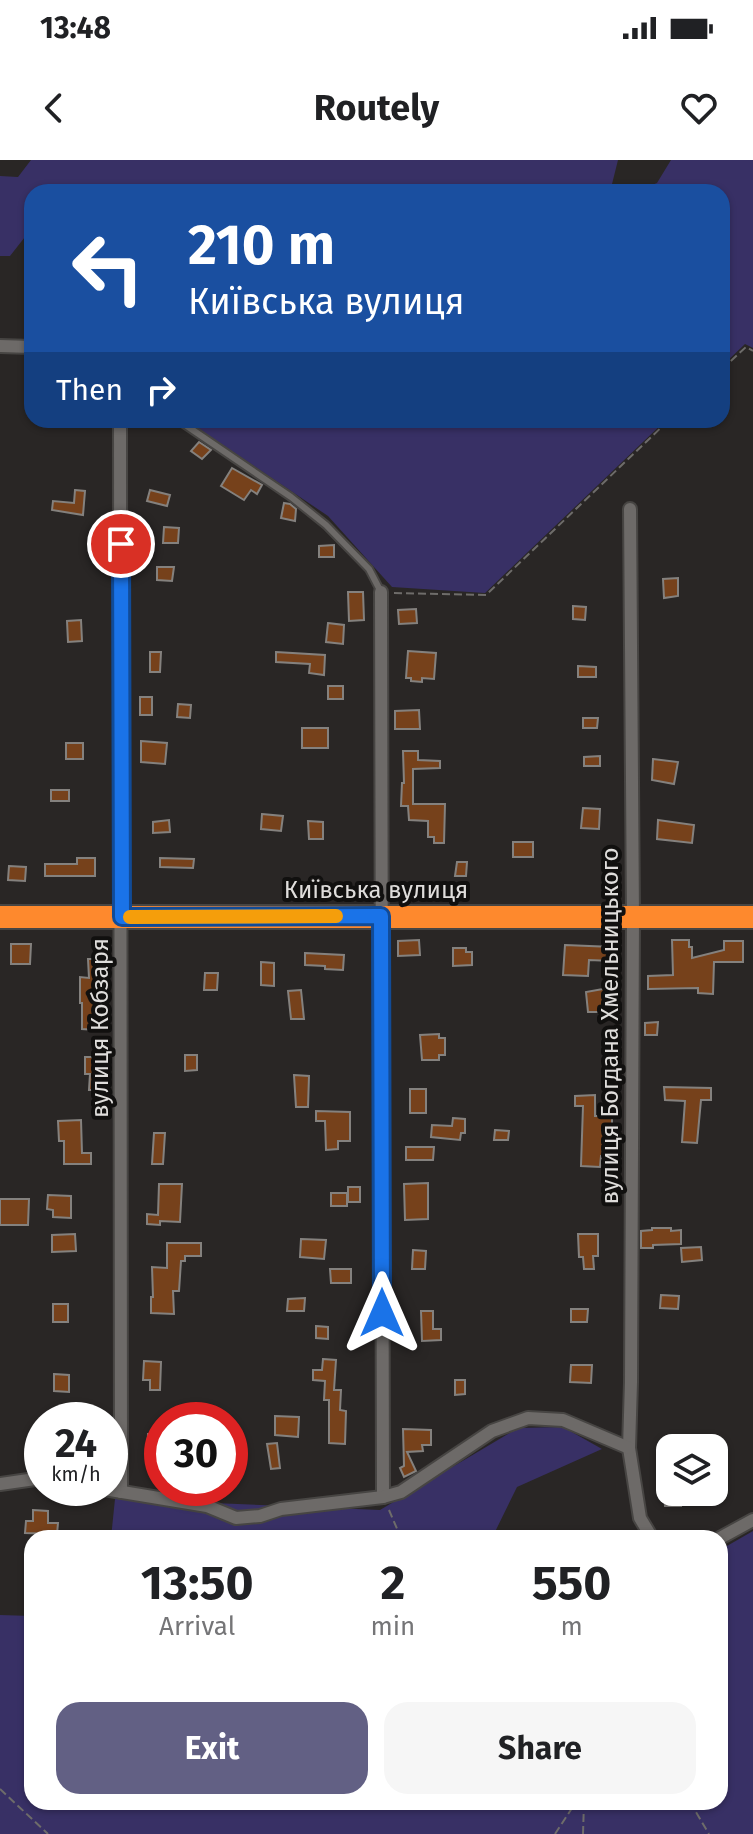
<!DOCTYPE html>
<html lang="en">
<head>
<meta charset="utf-8">
<style>
  :root { --surface:#fff; --page:#f6f6f6; --text:#202124; --muted:#757577; --accent:#626084 }
  body { margin:0; font-family:"Fira Sans",sans-serif; background:var(--page); color:var(--text); height:100vh; display:flex; flex-direction:column; font-size:30px; white-space:nowrap }
  * { box-sizing:border-box; margin:0 }
  p { font-size:26px; color:var(--muted) }
  .icon { flex:none; width:44px; height:44px; fill:none; stroke:currentColor; stroke-width:2; stroke-linecap:round; stroke-linejoin:round }
  .map { position:relative; flex:1; overflow:hidden }
  .sheet { position:absolute; left:24px; top:1370px; width:704px; height:280px; display:flex; flex-direction:column; background:var(--surface); border-radius:24px; box-shadow:0 2px 6px #0004 }
  .sheet>* { flex:none }
  .hud { position:absolute; left:24px; top:24px; width:706px; height:244px; border-radius:24px; box-shadow:0 2px 6px #0004; background:#1a4fa0; color:#fff; overflow:hidden }
  .buttons { position:absolute; left:656px; top:1274px; display:grid; gap:16px }
  .buttons a { display:grid; place-items:center; width:72px; height:72px; border-radius:16px; background:var(--surface); box-shadow:0 2px 6px #0004; font-size:40px }
  .speed { position:absolute; left:24px; top:1242px; display:flex; gap:16px; font-size:40px; font-weight:700; text-align:center }
  .speed>* { display:grid; place-content:center; width:104px; height:104px; border-radius:50%; background:var(--surface); box-shadow:0 2px 6px #0004; line-height:1 }
  .speed small { font-size:20px; font-weight:400 }
  .speed .limit { border:12px solid #d22; background:#fff; color:#111 }
  .pin { position:absolute; display:grid; place-items:center; width:68px; height:68px; color:#fff; margin:-34px; border:4px solid #fff; border-radius:50%; box-shadow:0 2px 8px #0007 }
  .me { position:absolute; width:88px; margin:-44px; rotate:0deg; stroke-linejoin:round; filter:drop-shadow(0 0 6px #0008) }
  .turn { display:flex; align-items:center; gap:28px; height:168px; padding:0 32px; font-size:36px }
  .turn .icon { width:104px; height:104px; stroke-width:2.5 }
  .turn b { display:block; font-size:56px; line-height:68px }
  .then { display:flex; align-items:center; height:76px; padding:0 32px; background:#0003; gap:16px; font-size:30px }
  .eta { display:flex; justify-content:space-evenly; align-items:center; height:136px; text-align:center }
  .eta b { font-size:48px; font-weight:700; line-height:56px }
  .cta { display:flex; gap:16px; margin-top:auto; padding:16px 32px }
  .cta a { flex:1; height:92px; border-radius:24px; background:var(--accent); color:#fff; font-size:32px; font-weight:700; line-height:92px; text-align:center }
  .cta a+a { background:var(--page); color:var(--text) }
  .status { display:flex; justify-content:space-between; align-items:center; height:56px; padding:0 40px; background:var(--surface); direction:ltr }
  .status svg { height:22px; fill:currentColor }
  header { display:flex; justify-content:space-between; align-items:center; height:104px; padding:0 32px; background:var(--surface); font-size:36px; font-weight:700 }
  .map>svg:first-child { display:block }
  .green { fill:#383065 }
  .building { fill:#76411b; stroke:#84817e; stroke-width:2 }
  .lines { fill:none; stroke-linecap:round; stroke-linejoin:round }
  .lane-casing { stroke:#474543; stroke-width:10 }
  .street-casing { stroke:#474543; stroke-width:16 }
  .highway-casing { stroke:#474543; stroke-width:26 }
  .path { stroke:#6e6c6a; stroke-width:2; stroke-dasharray:8 4; stroke-linecap:butt }
  .lane { stroke:#6d6a68; stroke-width:6 }
  .street { stroke:#6d6a68; stroke-width:12 }
  .highway { stroke:#fe892d; stroke-width:22 }
  .route-casing { stroke:#114b97; stroke-width:20 }
  .route { stroke:#1a73e8; stroke-width:14 }
  .slow { stroke:#f59e0b; stroke-width:14 }
  .labels { text-anchor:middle; dominant-baseline:central; stroke-width:8; stroke-linejoin:round; paint-order:stroke }
  .street-label { font-size:24px; fill:#dfdddb; stroke:#11100f }
</style>
</head>
<body>
<div class="status"><b>13:48</b><svg viewBox="0 0 49 12"><path d="M0 12V9h3v3zM5 12V6h3v6zM10 12V3h3v9zM15 12V0h3v12zM26 1h20v11H26zM47 4h2v5h-2z"/></svg></div>
<header><svg class="icon" aria-label="back" viewBox="0 0 24 24"><path d="M15 5l-7 7 7 7"/></svg>Routely<svg class="icon" aria-label="heart" viewBox="0 0 24 24"><path d="M12 20l-8-8c-3-5 5-10 8-4 3-6 11-1 8 4z"/></svg></header>
<div class="map">
<svg width="753" height="1674" viewBox="0 0 753 1674">
  <rect width="100%" height="100%" fill="#292625"/>
  <g class="green">
    <path d="M31 0H618L610 32H32V68L10 96H0V16L18 17Z"/>
    <path d="M671 0H753V188L745 184 722 206V32H634L657 23Z"/>
    <path d="M186 260H666L485 433 392 427 328 356Z"/>
    <path d="M563 1267 602 1289 517 1327 492 1378H111L115 1339 380 1350 518 1268Z"/>
    <path d="M753 1371V1674H0V1455L32 1456V1642H720V1390Z"/>
  </g>
  <g class="building">
    <path d="M199 282 211 290 202 299 191 291Z"/>
    <path d="M232 308 262 325 257 334 251 330 244 340 221 326Z"/>
    <path d="M75 330 85 331 83 355 52 350 53 341 74 343Z"/>
    <path d="M150 330 170 335 167 346 147 341Z"/>
    <path d="M284 343 290 344 296 349 295 361 281 358Z"/>
    <path d="M164 367 179 368 178 383H163Z"/>
    <path d="M334 385V397H319V386Z"/>
    <path d="M157 407H174L172 421 157 420Z"/>
    <path d="M678 418V436L664 438 663 419Z"/>
    <path d="M348 432H363L364 460 349 461Z"/>
    <path d="M573 446 586 447 585 460 573 459Z"/>
    <path d="M416 449 417 463 399 464 398 450Z"/>
    <path d="M81 460 82 481 68 482 67 461Z"/>
    <path d="M328 463 344 465 343 484 326 482Z"/>
    <path d="M408 491 436 493 434 519 422 518V522L411 521V518H406Z"/>
    <path d="M150 492H161L160 512H150Z"/>
    <path d="M276 492 325 495 324 515 309 513 310 504 276 502Z"/>
    <path d="M578 506 596 507V517H578Z"/>
    <rect x="328" y="526" width="15" height="13"/>
    <rect x="140" y="537" width="12" height="18"/>
    <path d="M178 544 191 545 190 558 177 557Z"/>
    <path d="M419 550 420 569H395V551Z"/>
    <path d="M583 558H598L597 568H583Z"/>
    <rect x="302" y="568" width="26" height="20"/>
    <path d="M141 581 167 583 165 604 141 602Z"/>
    <rect x="66" y="583" width="17" height="16"/>
    <path d="M403 591H418V600L440 601V608L413 609V644H445L444 683H434V677H428V661L409 660 408 646H401L402 623H404Z"/>
    <path d="M600 596V606H584V597Z"/>
    <path d="M653 599 678 602 674 624 652 620Z"/>
    <rect x="51" y="630" width="18" height="11"/>
    <path d="M583 648 600 649 599 669 581 668Z"/>
    <path d="M262 654 283 656 281 671 261 669Z"/>
    <path d="M169 660 170 672 153 673V662Z"/>
    <path d="M658 660 694 665 692 683 657 679Z"/>
    <path d="M308 661 323 662V679H309Z"/>
    <rect x="513" y="682" width="20" height="15"/>
    <path d="M77 698H95V716H45V704H77Z"/>
    <path d="M160 698 194 699 193 708 160 707Z"/>
    <path d="M457 702H467L466 716H455Z"/>
    <path d="M9 706 26 707 25 721 8 720Z"/>
    <path d="M419 780 420 795 398 796V781Z"/>
    <path d="M672 780H689V787H692V798L724 790V781H743V802H714L713 834 698 833V828L648 829V816L673 815Z"/>
    <path d="M11 784H31L30 804H11Z"/>
    <path d="M565 785 613 787 612 801 589 800 588 816 563 815Z"/>
    <path d="M453 788H466V792H472V805L453 806Z"/>
    <path d="M305 793 344 795 343 810 325 809V806L305 805Z"/>
    <path d="M88 799H103L102 843H97L96 870 82 869V843H80V817L89 818Z"/>
    <path d="M261 802 274 803V826L261 825Z"/>
    <path d="M205 813H218L217 830H204Z"/>
    <path d="M614 827 611 852H588L586 832Z"/>
    <path d="M301 830 304 859H291L288 831Z"/>
    <path d="M658 862 657 875H645V863Z"/>
    <rect x="605" y="873" width="13" height="15"/>
    <path d="M439 874V878H445V895H439V900H422L420 875Z"/>
    <path d="M185 895H197V910L185 911Z"/>
    <path d="M85 897H107V913H102V930H89L90 914H85Z"/>
    <path d="M294 915 309 916 308 947H296Z"/>
    <path d="M664 927 711 928V940H701L697 983 682 982 685 941 665 940Z"/>
    <rect x="410" y="929" width="16" height="24"/>
    <path d="M595 935V956H612V967H606L607 996H601L600 1007 581 1006 583 946H575V936Z"/>
    <path d="M316 951 350 952V981H338V989L326 990 325 961H316Z"/>
    <path d="M453 958 465 959V973H461L460 980 431 977 432 965 452 966Z"/>
    <path d="M81 960 82 993H91V1004H64V981H59L58 961Z"/>
    <path d="M495 970 509 971 508 980H494Z"/>
    <path d="M154 973H165L163 1004H152Z"/>
    <path d="M406 987H434L433 1000H406Z"/>
    <path d="M428 1023V1059L405 1060 404 1024Z"/>
    <path d="M159 1024H182L180 1062 160 1061V1065L147 1064V1054L158 1055Z"/>
    <rect x="348" y="1027" width="12" height="15"/>
    <rect x="331" y="1033" width="16" height="13"/>
    <path d="M48 1035 71 1036V1058L53 1057V1050L47 1049Z"/>
    <path d="M0 1039H29L28 1065H0Z"/>
    <path d="M652 1068H671V1071L681 1070V1084L653 1085V1088H641V1071L652 1070Z"/>
    <path d="M75 1074 76 1091 52 1092V1075Z"/>
    <path d="M578 1074H598V1096H593L594 1109H584L583 1097H579Z"/>
    <path d="M301 1079 326 1080 324 1099 300 1097Z"/>
    <path d="M167 1083H201V1096H185V1101H181L179 1131H173L174 1154 151 1153V1137H153L152 1107 167 1108Z"/>
    <path d="M701 1087 702 1100 682 1102 681 1088Z"/>
    <path d="M413 1090 426 1091 425 1109H412Z"/>
    <path d="M330 1109H351V1123H331Z"/>
    <path d="M661 1135 679 1136 678 1149 660 1148Z"/>
    <path d="M305 1138 304 1151H287L288 1139Z"/>
    <rect x="53" y="1144" width="15" height="18"/>
    <path d="M571 1149H588L587 1162H571Z"/>
    <path d="M421 1151H433V1169H441V1180L422 1181Z"/>
    <path d="M316 1166 328 1167V1179L316 1178Z"/>
    <path d="M323 1199 336 1200 334 1230H341L340 1250 346 1251 345 1284 329 1283V1240H324L325 1221 313 1220V1210H322Z"/>
    <path d="M144 1201 161 1202 160 1230H150V1220H143Z"/>
    <path d="M571 1205H592L591 1223 570 1222Z"/>
    <path d="M54 1214 69 1215V1232L54 1231Z"/>
    <path d="M455 1220H465V1234L455 1235Z"/>
    <path d="M275 1256 299 1257 298 1277 275 1275Z"/>
    <path d="M403 1269 431 1270V1285H422L423 1291 407 1292 416 1311 404 1317 400 1308 404 1306Z"/>
    <path d="M148 1274H162V1294H147Z"/>
    <path d="M244 1279 245 1303H233L232 1280Z"/>
    <path d="M277 1283 280 1308 271 1309 267 1284Z"/>
    <path d="M664 1332H680L681 1346H665Z"/>
    <path d="M33 1350 48 1351V1363H58L57 1374 25 1373 26 1361H33Z"/>
  </g>
  <g class="lines">
    <g class="lane-casing">
      <path id="lane" d="M178 260 291 337 326 365 369 409 381 432"/>
    </g>
    <g class="street-casing">
      <g id="street">
        <path d="M0 186 32 187"/>
        <path d="M120 260 121 1332"/>
        <path d="M630 349 633 757 631 1222 629 1288 640 1358 652 1378"/>
        <path d="M381 432 383 1337"/>
        <path d="M0 1324 42 1318"/>
        <path d="M98 1328 207 1346 236 1358 260 1356 281 1349 383 1337 401 1332 492 1271 528 1258 563 1260 629 1288"/>
        <path d="M720 1378 753 1360"/>
      </g>
    </g>
    <g class="highway-casing">
      <path id="highway" d="M0 757H753"/>
    </g>
    <g class="path">
      <path d="M722 209 746 187 753 191"/>
      <path d="M394 433 486 435 669 260"/>
      <path d="M389 1350 401 1378"/>
      <path d="M0 1629 48 1674"/>
      <path d="M690 1642 709 1674"/>
      <path d="M555 1674 576 1642"/>
      <path d="M583 1674 584 1642"/>
    </g>
    <use href="#lane" class="lane"/>
    <use href="#street" class="street"/>
    <use href="#highway" class="highway"/>
  </g>
  <g class="lines">
    <g class="route-casing">
      <path id="route" d="M121 384 122 757 381 756 382 1153"/>
    </g>
    <use href="#route" class="route"/>
    <path class="slow" d="M130 757 336 756"/>
  </g>
  <g class="labels">
    <g class="street-label">
      <text x="376" y="730">Київська вулиця</text>
      <text transform="translate(610 866) rotate(-90)">вулиця Богдана Хмельницького</text>
      <text transform="translate(100 868) rotate(-90)">вулиця Кобзаря</text>
    </g>
  </g>
</svg>
<div class="buttons">
<a><svg class="icon" aria-label="layers" viewBox="0 0 24 24"><path d="M12 4l9 5-9 5-9-5zM3 14l9 5 9-5"/></svg></a>
</div>
<div class="speed"><div>24<small>km/h</small></div><div class="limit">30</div></div>
<div class="pin" style="left:121px;top:384px;background:#d93025"><svg class="icon" aria-label="arrive" viewBox="0 0 24 24"><path d="M6 21V4h12l-3 4 3 4H6"/></svg></div>
<svg class="me" style="left:382px;top:1153px" viewBox="-20 -20 40 40"><path d="M0-17L14 15 0 8-14 15z" fill="#1a73e8" stroke="#fff" stroke-width="4"/></svg>
<div class="hud">
<div class="turn"><svg class="icon" aria-label="left" viewBox="0 0 24 24"><path d="M17 20v-9H6M10 6l-5 5 5 5"/></svg><div><b>210 m</b>Київська вулиця</div></div>
<div class="then">Then<svg class="icon" aria-label="right" viewBox="0 0 24 24"><path d="M7 20v-9h11M14 6l5 5-5 5"/></svg></div>
</div>
<section class="sheet">
<div class="eta">
<div><b>13:50</b><p>Arrival</p></div>
<div><b>2</b><p>min</p></div>
<div><b>550</b><p>m</p></div>
</div>
<div class="cta"><a>Exit</a><a>Share</a></div>
</section>
</div>
</body>
</html>
